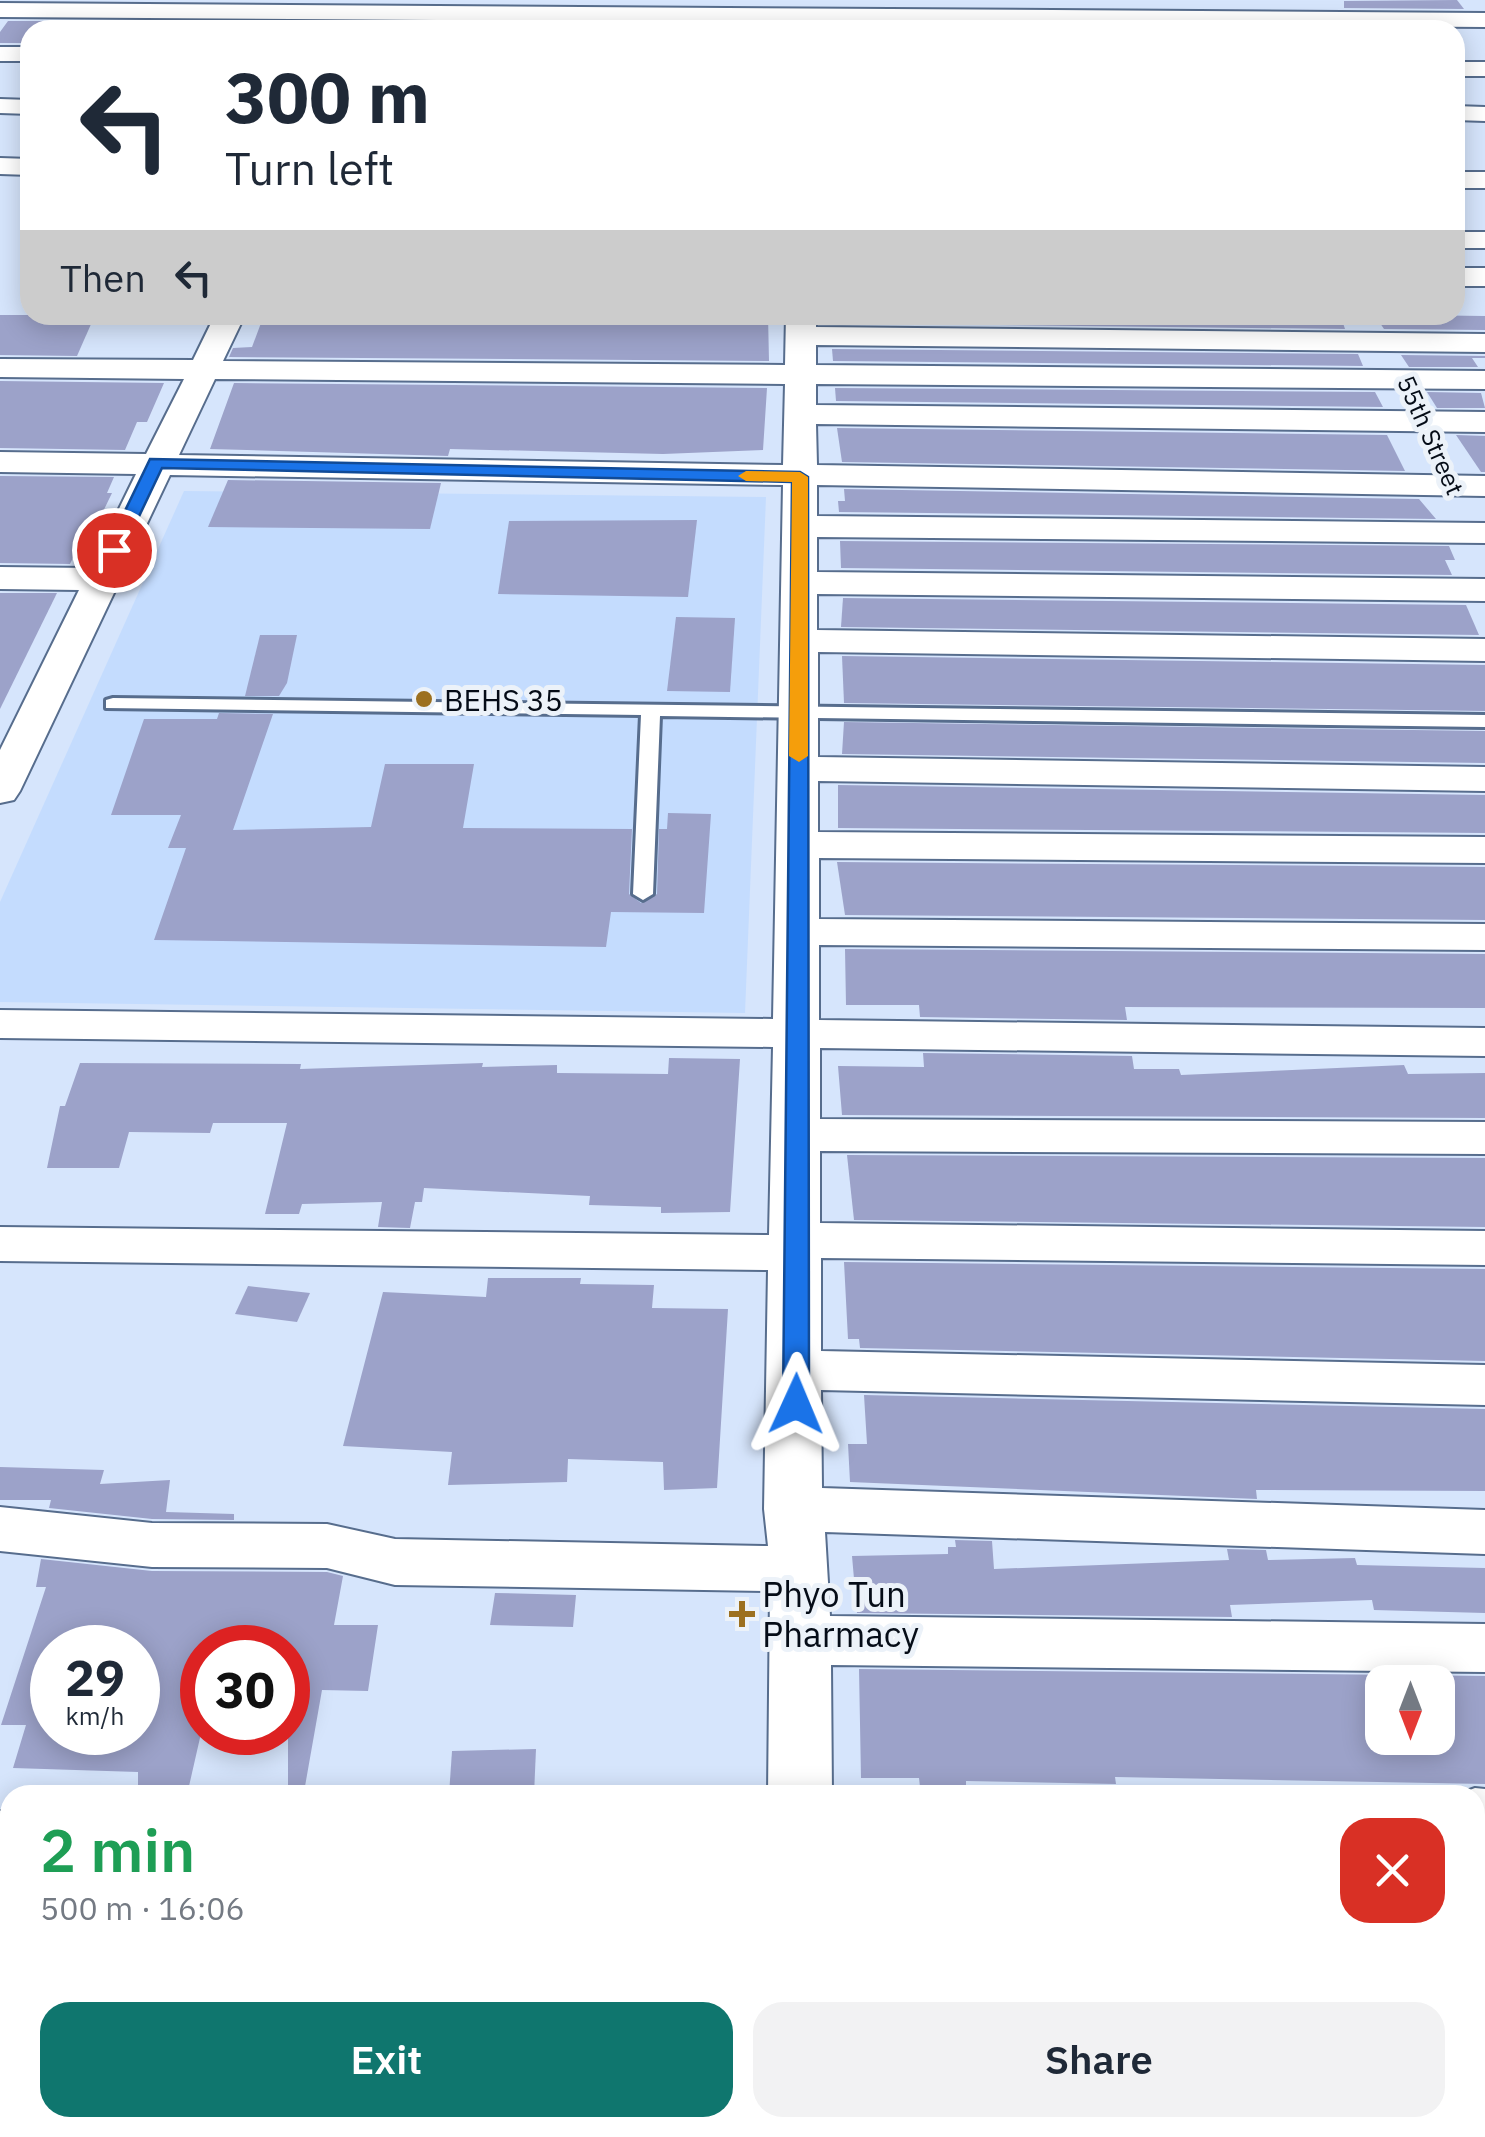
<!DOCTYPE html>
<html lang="en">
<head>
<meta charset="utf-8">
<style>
  :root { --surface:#fff; --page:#f2f2f3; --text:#1f2937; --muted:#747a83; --accent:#0f766e }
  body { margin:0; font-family:"IBM Plex Sans",sans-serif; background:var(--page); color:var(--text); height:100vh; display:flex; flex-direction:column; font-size:38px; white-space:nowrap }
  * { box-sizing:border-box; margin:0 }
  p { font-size:32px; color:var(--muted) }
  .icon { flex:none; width:55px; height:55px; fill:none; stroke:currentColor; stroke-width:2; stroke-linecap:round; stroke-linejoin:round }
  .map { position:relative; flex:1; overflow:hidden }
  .sheet { position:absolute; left:0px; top:1785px; width:1485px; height:352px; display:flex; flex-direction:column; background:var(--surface); border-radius:30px 30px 0 0; box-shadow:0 5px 25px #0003 }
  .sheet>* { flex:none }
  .hud { position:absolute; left:20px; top:20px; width:1445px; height:305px; border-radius:30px; box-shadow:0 5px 25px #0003; background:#fff; color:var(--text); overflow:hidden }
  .needle { width:65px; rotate:180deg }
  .fabs { position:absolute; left:1365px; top:1665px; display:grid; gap:20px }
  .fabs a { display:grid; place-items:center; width:90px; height:90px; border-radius:20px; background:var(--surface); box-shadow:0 5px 25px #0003; font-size:50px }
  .speed { position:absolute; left:30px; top:1625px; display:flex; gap:20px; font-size:50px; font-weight:700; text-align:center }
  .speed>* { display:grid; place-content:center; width:130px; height:130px; border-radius:50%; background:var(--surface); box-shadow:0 5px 25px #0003; line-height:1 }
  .speed small { font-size:25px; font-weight:400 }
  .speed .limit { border:15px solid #d22; background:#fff; color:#111 }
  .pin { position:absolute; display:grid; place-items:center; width:85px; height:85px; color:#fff; margin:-42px; border:5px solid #fff; border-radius:50%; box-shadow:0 2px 10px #0007 }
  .me { position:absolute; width:110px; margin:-55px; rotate:1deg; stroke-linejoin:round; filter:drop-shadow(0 0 8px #0008) }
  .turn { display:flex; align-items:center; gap:35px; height:210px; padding:0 40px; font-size:45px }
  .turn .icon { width:130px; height:130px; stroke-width:2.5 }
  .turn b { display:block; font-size:70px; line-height:85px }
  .then { display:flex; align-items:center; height:95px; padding:0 40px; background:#0003; gap:20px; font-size:38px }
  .round { display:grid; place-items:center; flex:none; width:105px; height:105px; border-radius:30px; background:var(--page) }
  .headline { display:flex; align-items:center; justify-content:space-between; height:170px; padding:0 40px }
  h1 { font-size:60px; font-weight:600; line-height:75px; color:#1e9e55 }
  .action { display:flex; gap:20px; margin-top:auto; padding:20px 40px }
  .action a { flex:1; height:115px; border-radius:30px; background:var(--accent); color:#fff; font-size:40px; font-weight:600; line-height:115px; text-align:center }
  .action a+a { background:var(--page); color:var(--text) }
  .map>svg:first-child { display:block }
  .built { fill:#c4dcfe }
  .building { fill:#9ca2c9; fill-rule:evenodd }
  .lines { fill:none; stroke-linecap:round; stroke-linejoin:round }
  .lane-casing { stroke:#576d8d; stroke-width:6 }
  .street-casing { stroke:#576d8d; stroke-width:4 }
  .lane { fill:#fff; fill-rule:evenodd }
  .street { fill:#fff; fill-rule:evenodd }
  .route { fill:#1a73e8; stroke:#114b97; stroke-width:2.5 }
  .slow { fill:#f59e0b }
  .poi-dot { fill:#9c701f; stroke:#ecf2f9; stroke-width:4 }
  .labels { text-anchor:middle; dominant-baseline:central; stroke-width:10; stroke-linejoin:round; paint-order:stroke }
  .far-street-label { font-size:25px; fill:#050c17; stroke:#ecf2f9 }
  .poi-label { font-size:30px; fill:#050c17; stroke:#ecf2f9; text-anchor:start }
  .near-poi-label { font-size:35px; fill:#050c17; stroke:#ecf2f9; text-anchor:start }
</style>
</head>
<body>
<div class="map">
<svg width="1485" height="2137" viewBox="0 0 1485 2137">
  <rect width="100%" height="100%" fill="#d6e5fc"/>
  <path class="built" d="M184 491 766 497 745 1013 0 1002V902Z"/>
  <g class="building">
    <path d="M1457 0 1464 9 1344 8V1Z"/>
    <path d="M8 21H56L50 30H30V43H0V32Z"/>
    <path d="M0 315H95L77 356 0 355Z"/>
    <path d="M264 315H768L769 361 229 357 233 348 252 347Z"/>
    <path d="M1407 315 1485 316V330L1384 329 1380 323 1411 324Z"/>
    <path d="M884 317 1299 322 1343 323 1345 329 832 323 831 320Z"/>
    <path d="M832 349 1358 354 1363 366 833 361Z"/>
    <path d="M1401 355 1485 356V358H1472L1478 367H1409Z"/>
    <path d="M0 381 164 383 147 422H137L125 450 0 448Z"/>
    <path d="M234 383 767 388 763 450 663 454 450 449 448 456 210 449Z"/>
    <path d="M835 388 1375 392 1383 407 836 401Z"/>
    <path d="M1427 392 1481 393 1485 408H1437Z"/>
    <path d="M837 428 1387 435 1405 471 842 462Z"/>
    <path d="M1456 435 1485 436V472H1481Z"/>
    <path d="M0 476 114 477 107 493H112L97 524H89L70 564 0 563Z"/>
    <path d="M228 480 441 483 430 529 208 527Z"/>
    <path d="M844 489 1419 499 1436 519 839 512 838 501H845Z"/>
    <path d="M697 520 688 597 498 594 509 521Z"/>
    <path d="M840 541 1449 546 1455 560H1445L1452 575 841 568Z"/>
    <path d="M0 593H57L0 709Z"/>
    <path d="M843 598 1466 605 1479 635 841 627Z"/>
    <path d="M676 617 735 618 730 692 667 691Z"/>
    <path d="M260 635H297L287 683 279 696H245Z"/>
    <path d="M842 656 1485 665V711L844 703Z"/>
    <path d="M219 713 273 714 233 830 371 827 385 764H474L463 828 632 829 629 894 641 903 657 894 659 829H667L668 813 711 814 704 913 611 912 606 947 154 940 186 848H168L181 815H111L144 719H217Z"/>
    <path d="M844 722 1485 731V763L842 754Z"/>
    <path d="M838 785 1485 795V833L838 828Z"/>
    <path d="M837 862 1485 867V920L845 915Z"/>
    <path d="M845 949 1485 954V1008L1125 1007 1127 1020 920 1017 919 1005H846Z"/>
    <path d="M923 1053 1132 1056 1134 1069H1179L1181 1075 1404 1065 1408 1074 1485 1073V1118L842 1115 838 1066 924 1067Z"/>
    <path d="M669 1058 740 1059 730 1212 661 1213V1207L589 1205 590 1196 424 1188 422 1202H415L410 1228 378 1227 382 1202 302 1204 299 1214H265L287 1123H213L210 1133 129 1132 119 1168H47L60 1106H65L80 1063 301 1064 300 1069 483 1063 482 1067 557 1065V1073L668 1074Z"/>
    <path d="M847 1155 1485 1158V1227L854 1220Z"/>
    <path d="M844 1262 1485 1269V1361L860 1348 859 1339H848Z"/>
    <path d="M488 1278H581L580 1284 654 1285 652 1308 728 1309 717 1488 664 1490 663 1462 568 1459 567 1482 448 1485 452 1452 343 1446 383 1292 486 1297Z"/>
    <path d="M248 1286 310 1293 297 1322 235 1314Z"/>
    <path d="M864 1395 1485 1409V1491L1256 1490 1257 1499 850 1482 848 1444H867Z"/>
    <path d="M0 1467 104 1470 100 1484 170 1480 166 1512 234 1514V1520L152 1519 49 1508 51 1500H0Z"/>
    <path d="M955 1540 992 1541 994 1569 1229 1560 1227 1549 1266 1550 1268 1560 1355 1558 1357 1565 1485 1568V1613L1374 1610 1372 1600 1230 1605 1232 1617 857 1613 852 1556 948 1554V1547H956Z"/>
    <path d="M41 1559 152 1571 327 1572 343 1576 334 1625H378L368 1691 322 1690 304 1792 288 1790V1648H202V1729L187 1795H138V1772L13 1768 26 1725H1L46 1587H36ZM52 1648H138V1732H52Z"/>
    <path d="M495 1593 576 1595 573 1627 490 1625Z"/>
    <path d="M859 1669 1485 1676V1784L1115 1777 1116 1784 966 1781V1785L920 1787 919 1778H861ZM1382 1682H1438V1738H1382Z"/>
    <path d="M536 1749 534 1795H449L452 1751Z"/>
  </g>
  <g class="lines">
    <g class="lane-casing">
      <path id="lane" d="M113 698 1485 715V727L660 716 653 894 643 900 633 894 641 715 106 708V700Z"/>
    </g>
    <g class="street-casing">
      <g id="street">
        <path d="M0 3 1485 13V27L0 17Z"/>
        <rect x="0" y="47" width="30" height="14"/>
        <rect x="1455" y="62" width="30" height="14"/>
        <path d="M0 99 30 100V114L0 113Z"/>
        <path d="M1455 106 1485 107V121L1455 120Z"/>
        <path d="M0 158 30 159V175L0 174Z"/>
        <rect x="1455" y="172" width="30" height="16"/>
        <rect x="1455" y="232" width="30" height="16"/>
        <rect x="1455" y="268" width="30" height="18"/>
        <path d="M215 315H245L223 361 785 365 786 315H816V327L1485 334V352L816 345V365L1485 371V389L816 384V405L1485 412V432L816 424 817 465 1485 476V496L817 485V516L1485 523V543L817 537V572L1485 579V601L817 594V630L1485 639V661L818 652V757L1485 767V791L818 781V832L1485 837V863L819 858V919L1485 924V950L819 945V1020L1485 1028V1056L820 1048V1119L1485 1122V1154L820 1151V1223L1485 1231V1265L821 1258V1351L1485 1365V1405L821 1390 822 1488 1485 1510V1554L825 1532 830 1616 1485 1624V1672L831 1665 832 1795H768L770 1591 395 1585 327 1568 152 1567 0 1551V1507L152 1523 327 1524 395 1539 768 1546 764 1509 768 1270 0 1261V1227L769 1235 773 1047 0 1038V1010L773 1019 783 485 170 475 20 791 14 800 0 803V750L79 590 0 589V567L90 568 136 474 0 472V452L146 454 184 379 0 377V359L193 360ZM215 379 785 384 783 465 179 455Z"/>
        <path d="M1475 1788 1485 1789V1845L1475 1844V1795H1456Z"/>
        <rect x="0" y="1811" width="10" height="56"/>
        <rect x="1475" y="2007" width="10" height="64"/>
        <rect x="761" y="2128" width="72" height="9"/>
      </g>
    </g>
    <use href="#lane" class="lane"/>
    <use href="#street" class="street"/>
  </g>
  <path class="route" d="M150 459 800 472 808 477 809 1404 805 1411 796 1414 783 1404 792 482 162 468 123 550 108 554 106 550Z"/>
  <path class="slow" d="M800 472 808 477V756L799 762 789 756 792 482 746 481 738 476 746 471Z"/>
  <g class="poi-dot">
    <circle cx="424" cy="699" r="10"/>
    <path d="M737 1599h10v10h10v10h-10v10h-10v-10h-10v-10h10z"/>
  </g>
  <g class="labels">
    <g class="far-street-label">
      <text transform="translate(1431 435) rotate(66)">55th Street</text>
    </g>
    <g class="poi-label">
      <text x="444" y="699">BEHS 35</text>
    </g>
    <g class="near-poi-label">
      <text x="762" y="1594">Phyo Tun<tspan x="762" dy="40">Pharmacy</tspan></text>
    </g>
  </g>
</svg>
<div class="fabs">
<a><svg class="needle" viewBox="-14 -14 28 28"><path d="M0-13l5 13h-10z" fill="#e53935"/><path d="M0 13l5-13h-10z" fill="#747a83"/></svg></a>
</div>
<div class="speed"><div>29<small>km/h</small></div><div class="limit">30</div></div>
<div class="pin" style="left:114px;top:550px;background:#d93025"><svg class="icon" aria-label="arrive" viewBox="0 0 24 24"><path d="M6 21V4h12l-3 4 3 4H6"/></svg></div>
<svg class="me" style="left:796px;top:1404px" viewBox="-20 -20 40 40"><path d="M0-17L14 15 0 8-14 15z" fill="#1a73e8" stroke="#fff" stroke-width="4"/></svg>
<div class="hud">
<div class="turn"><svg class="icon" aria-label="left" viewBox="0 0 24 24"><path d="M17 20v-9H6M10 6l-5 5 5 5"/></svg><div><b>300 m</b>Turn left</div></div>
<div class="then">Then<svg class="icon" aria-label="left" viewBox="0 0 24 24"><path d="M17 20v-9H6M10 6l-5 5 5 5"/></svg></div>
</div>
<section class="sheet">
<div class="headline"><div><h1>2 min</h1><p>500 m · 16:06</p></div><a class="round" style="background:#d93025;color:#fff"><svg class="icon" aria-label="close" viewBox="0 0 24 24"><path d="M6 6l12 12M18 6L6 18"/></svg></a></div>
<div class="action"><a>Exit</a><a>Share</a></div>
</section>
</div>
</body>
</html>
